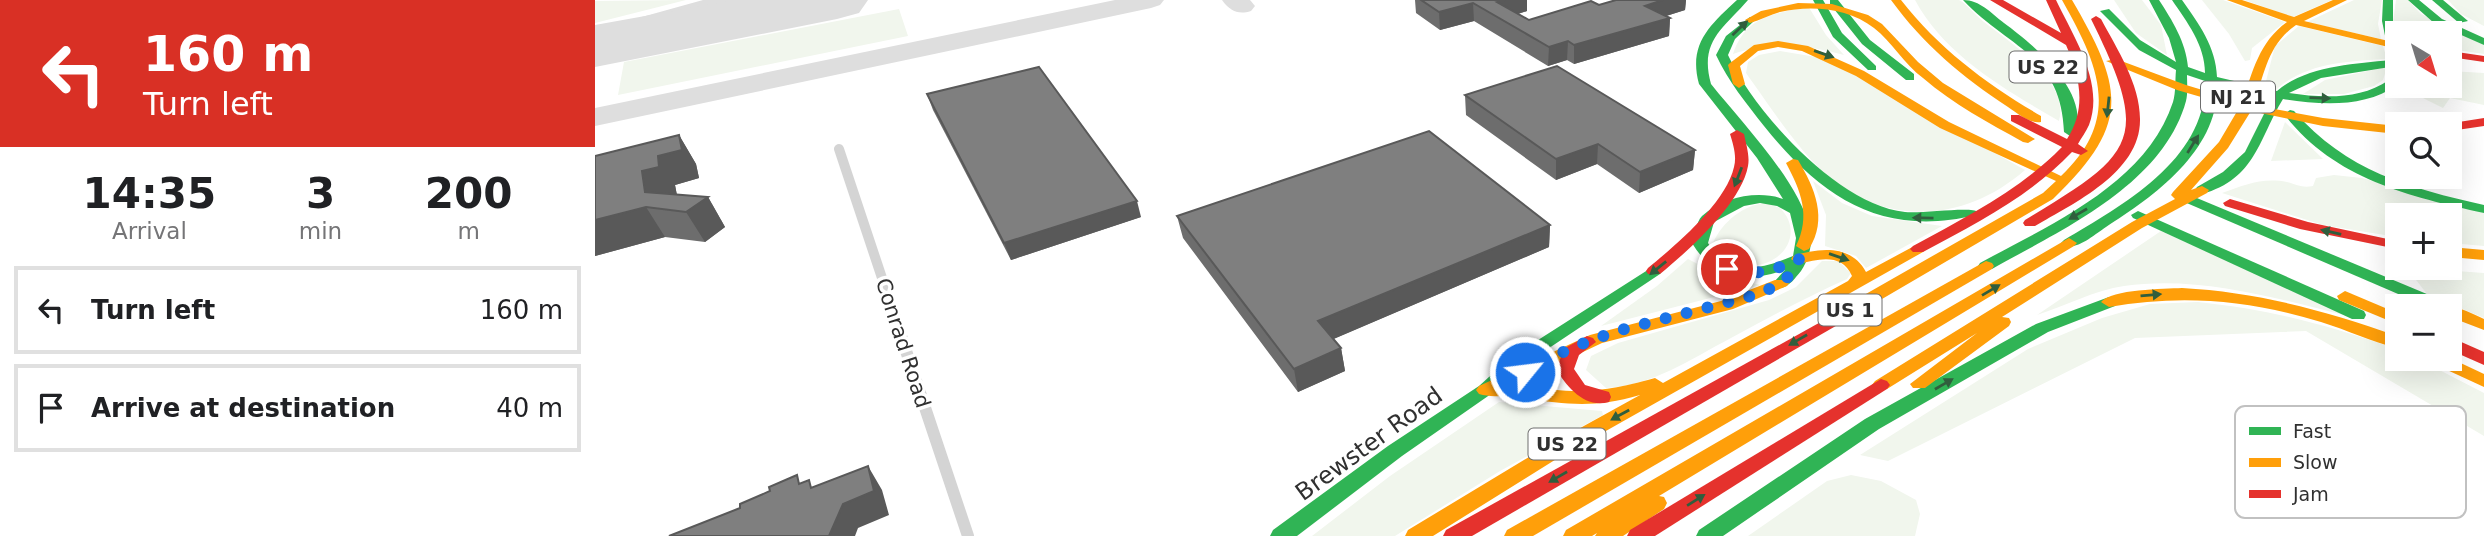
<!DOCTYPE html>
<html lang="en">
<head>
<meta charset="utf-8">
<style>
  :root { --surface:#fff; --page:#f2f2f2; --text:#202124; --muted:#757577; --line:#e0e0e0 }
  body { margin:0; font-family:"DejaVu Sans",sans-serif; background:var(--page); color:var(--text); height:100vh; display:flex; flex-direction:column; font-size:26px; white-space:nowrap }
  * { box-sizing:border-box; margin:0 }
  p { font-size:23px; color:var(--muted) }
  .icon { flex:none; width:38px; height:38px; fill:none; stroke:currentColor; stroke-width:2; stroke-linecap:round; stroke-linejoin:round }
  .map { position:relative; flex:1; overflow:hidden }
  .side { display:flex; flex-direction:column; background:var(--surface); width:595px }
  .side>* { flex:none }
  .hud { background:#d93025; color:#fff; overflow:hidden }
  .needle { width:46px; rotate:142deg }
  .buttons { position:absolute; left:1790px; top:21px; display:grid; gap:14px }
  .buttons a { display:grid; place-items:center; width:77px; height:77px; border-radius:0px; background:var(--surface); box-shadow:0 7px 28px #0002; font-size:35px }
  .pin { position:absolute; display:grid; place-items:center; width:60px; height:60px; color:#fff; margin:-30px; border:4px solid #fff; border-radius:50%; box-shadow:0 2px 7px #0007 }
  .me { position:absolute; width:77px; margin:-38px; rotate:61deg; stroke-linejoin:round; filter:drop-shadow(0 0 5px #0008) }
  .turn { display:flex; align-items:center; gap:24px; height:147px; padding:0 28px; font-size:32px }
  .turn .icon { width:91px; height:91px; stroke-width:2.5 }
  .turn b { display:block; font-size:49px; line-height:60px }
  .eta { display:flex; justify-content:space-evenly; align-items:center; height:119px; text-align:center }
  .eta b { font-size:42px; font-weight:600; line-height:49px }
  ul { padding:0; list-style:none }
  li { display:flex; align-items:center; gap:21px; height:88px; margin:0 14px 10px; padding:0 14px; border:4px solid var(--line); border-radius:0px }
  li div { flex:1 }
  li b { display:block; font-size:26px }
  li em { font-style:normal }
  main { display:flex; flex:1; min-height:0 }
  .map>svg:first-child { display:block }
  .green { fill:#f1f6ed }
  .lines { fill:none; stroke-linecap:round; stroke-linejoin:round }
  .taxiway { fill:#dedede; fill-rule:evenodd }
  .runway { fill:#dedede; fill-rule:evenodd }
  .street-far1 { stroke:#d4d4d4; stroke-width:10 }
  .street { stroke:#d4d4d4; stroke-width:12 }
  .fast { fill:#30b455; fill-rule:evenodd }
  .slow { fill:#ff9f0a; fill-rule:evenodd }
  .jam { fill:#e5322d; fill-rule:evenodd }
  .wall { fill:#6d6d6d }
  .shaded-wall { fill:#595959 }
  .building { fill:#7f7f7f; stroke:#595959; stroke-width:2 }
  .oneway { fill:#305e3d }
  .route { stroke:#1a73e8; stroke-width:12; stroke-dasharray:0 21.6 }
  .labels { text-anchor:middle; dominant-baseline:central; stroke-width:7; stroke-linejoin:round; paint-order:stroke }
  .shield { fill:#fff; stroke:#6e6e6e; stroke-width:2 }
  .shield-label { font-size:19px; font-weight:bold; fill:#303030 }
  .street-label { font-size:21px; fill:#303030; stroke:#fff }
  .near-street-label { font-size:24px; fill:#303030; stroke:#fff }
  .key { fill:#fff; stroke:#c1c1c1; stroke-width:2 }
  .key-label { font-size:19px; fill:#303030 }
</style>
</head>
<body>
<main>
<section class="side">
<div class="hud">
<div class="turn"><svg class="icon" aria-label="left" viewBox="0 0 24 24"><path d="M17 20v-9H6M10 6l-5 5 5 5"/></svg><div><b>160 m</b>Turn left</div></div>
</div>
<div class="eta">
<div><b>14:35</b><p>Arrival</p></div>
<div><b>3</b><p>min</p></div>
<div><b>200</b><p>m</p></div>
</div>
<ul>
<li><svg class="icon" aria-label="left" viewBox="0 0 24 24"><path d="M17 20v-9H6M10 6l-5 5 5 5"/></svg><div><b>Turn left</b></div><em>160 m</em></li>
<li><svg class="icon" aria-label="arrive" viewBox="0 0 24 24"><path d="M6 21V4h12l-3 4 3 4H6"/></svg><div><b>Arrive at destination</b></div><em>40 m</em></li>
</ul>
</section>
<div class="map">
<svg width="1889" height="536" viewBox="0 0 1889 536">
  <rect width="100%" height="100%" fill="#fff"/>
  <g class="green">
    <path d="M91 0 0 23V1Z"/>
    <path d="M1320 0C1331 0 1354 0 1364 0 1372 4 1381 16 1389 22 1416 43 1475 81 1464 121 1411 90 1350 56 1320 0Z"/>
    <path d="M1519 0H1547L1566 25 1572 55 1541 33Z"/>
    <path d="M1607 0H1628L1690 22 1657 48 1655 60 1650 61 1634 34Z"/>
    <path d="M1649 0H1737L1698 17Z"/>
    <path d="M1759 0H1787L1783 24 1786 39 1712 22Z"/>
    <path d="M1801 0H1813L1826 14 1889 45V54L1855 49V33H1802V39L1798 22Z"/>
    <path d="M1853 0H1889V26L1866 14Z"/>
    <path d="M1213 6 1231 35 1249 55C1217 45 1170 42 1138 54 1151 15 1178 15 1213 6Z"/>
    <path d="M304 9 313 36 23 95 29 62Z"/>
    <path d="M1704 26 1788 46 1792 59C1754 61 1708 63 1680 91L1669 89 1680 46Z"/>
    <path d="M1185 51 1233 59 1430 170C1373 220 1296 228 1235 178 1205 153 1174 105 1151 73L1153 62 1164 55Z"/>
    <path d="M1792 67 1788 80 1779 86 1749 94H1708L1730 80Z"/>
    <path d="M1855 71 1889 73V105L1855 98 1848 108 1812 90 1813 86H1855Z"/>
    <path d="M1690 122 1728 159 1676 161Z"/>
    <path d="M1739 175 1767 178 1889 213V246L1855 243V215H1802V237L1728 225 1627 193C1649 185 1668 177 1692 182 1703 185 1707 188 1718 186L1721 178Z"/>
    <path d="M1218 181 1247 203 1277 216 1347 226 1271 268 1261 256 1230 246 1231 215Z"/>
    <path d="M1172 203 1185 208C1217 240 1171 286 1125 256L1118 243C1127 222 1149 204 1172 203Z"/>
    <path d="M1566 231 1757 317C1684 299 1605 275 1529 286 1500 290 1470 306 1442 315Z"/>
    <path d="M1093 259 1128 277 1166 285 1006 326 1062 286Z"/>
    <path d="M1227 261H1243L1256 273 1252 279C1212 297 1174 317 1136 338 1094 360 1059 385 1011 388L991 370 996 356 1023 343 1174 300 1201 287Z"/>
    <path d="M1820 268 1889 273V318L1832 294 1818 276Z"/>
    <path d="M1603 302C1679 310 1731 325 1802 349V359H1823L1889 393V436L1711 331 1540 338 1293 461 1265 455 1433 349 1507 318 1555 304Z"/>
    <path d="M904 402 1007 411 1008 415 905 471 800 536H717L795 476Z"/>
    <path d="M1256 475 1286 481 1321 500 1325 514 1320 536H1153L1232 481Z"/>
  </g>
  <g class="lines">
    <g class="taxiway">
      <path d="M108 0H149L145 5 0 46V30Z"/>
      <path d="M520 0H569L565 5 556 8 0 126V108Z"/>
      <path d="M627 0H655L660 6 656 11C643 15 635 11 627 0Z"/>
    </g>
    <path class="runway" d="M139 0H273L264 13 242 19 0 67V25Z"/>
    <path class="street-far1" d="M244 149 299 314"/>
    <path class="street" d="M298 312 373 536"/>
    <g class="fast">
      <path d="M1142 0H1153C1128 29 1104 41 1116 84 1147 123 1205 182 1215 230 1218 244 1214 259 1206 271 1200 278 1195 286 1186 288L1178 283 1190 270C1150 283 1120 281 1097 243 1100 235 1101 222 1107 216 1128 197 1163 190 1188 199L1162 158 1104 84C1093 44 1115 25 1142 0ZM1165 203 1182 206 1195 213 1201 238 1198 256C1166 270 1133 276 1113 243L1119 222 1149 206Z"/>
      <path d="M1218 0H1228L1247 33 1281 66V70H1273L1238 37Z"/>
      <path d="M1235 0H1243L1275 40 1319 74V80H1311L1267 44 1235 4Z"/>
      <path d="M1368 0C1385 0 1396 13 1409 23 1439 45 1496 92 1480 135L1475 136 1469 132C1466 54 1413 48 1368 0Z"/>
      <path d="M1554 0H1564C1577 20 1591 42 1593 67L1610 73C1610 45 1592 22 1577 0H1587C1604 24 1621 47 1622 77L1682 91C1711 66 1759 64 1795 60L1787 21 1788 0H1798V21L1802 41V85C1770 108 1726 105 1688 99 1664 138 1661 179 1607 194L1600 190 1602 187 1628 172 1650 152 1677 98 1622 84C1625 149 1560 196 1511 227 1500 234 1483 250 1469 246L1466 243 1469 240C1528 205 1612 159 1610 81L1592 75C1592 83 1593 93 1591 101 1568 185 1466 230 1397 269H1385L1383 266 1385 263C1456 224 1551 184 1578 102 1581 92 1580 80 1581 70L1544 50 1505 11 1514 9 1545 40 1581 62 1574 38ZM1795 67 1794 80C1765 100 1728 98 1694 93L1726 78Z"/>
      <path d="M1813 0H1824L1847 19 1889 38V45L1839 23Z"/>
      <path d="M1837 0H1848L1873 21 1864 23Z"/>
      <path d="M1155 17 1160 20 1140 39 1133 55C1159 112 1244 206 1310 212 1325 214 1377 206 1383 212L1381 215C1287 238 1226 197 1169 126 1151 103 1133 81 1121 55L1131 36Z"/>
      <path d="M1695 110 1699 111C1751 171 1814 188 1889 205V213C1814 197 1737 178 1689 114Z"/>
      <path d="M1585 191 1851 302 1853 306H1831L1580 198 1578 195Z"/>
      <path d="M1543 211 1769 311 1771 315 1769 319H1757L1538 218 1536 215Z"/>
      <path d="M1059 266 1067 271 1065 274 927 366 896 394 807 456 702 536H675L678 530 793 446 884 386 915 358Z"/>
      <path d="M1514 297 1522 302 1520 306 1453 332 1284 429 1128 536H1101L1104 530 1270 419 1441 324Z"/>
    </g>
    <g class="slow">
      <path d="M1296 0H1306C1345 50 1393 85 1446 116V122C1435 124 1422 113 1413 107 1367 77 1328 44 1296 0Z"/>
      <path d="M1467 0H1477C1529 89 1536 124 1458 199L1246 323H1234L1232 319 1234 315 1448 193 1461 181 1345 128 1261 76 1207 51 1183 47 1163 51 1145 66 1150 84 1144 88 1138 84 1133 65 1135 63 1159 45 1183 41 1213 46 1269 71 1354 122 1466 176C1528 118 1503 64 1467 0Z"/>
      <path d="M1632 0H1647L1699 17 1738 0H1752L1709 21 1802 43V49L1701 25C1672 45 1670 74 1658 105L1728 118 1802 126V134L1728 126 1656 111 1633 148 1596 190 1607 186 1614 190 1612 193 1547 228 1407 317 1414 318 1416 322 1414 326 1330 388H1318L1315 384 1382 333 1292 389H1280L1277 385 1280 381 1537 222 1580 199 1576 195 1578 192 1624 142 1644 108 1582 90 1511 61 1521 59 1591 85 1647 102C1658 71 1664 42 1692 22Z"/>
      <path d="M1203 3 1237 4 1273 15 1287 24 1323 62 1348 83 1440 139 1433 143 1428 142C1394 123 1358 104 1328 78 1309 64 1297 42 1279 28 1253 8 1216 5 1185 12 1175 15 1165 20 1155 23L1150 20 1166 11Z"/>
      <path d="M1198 159 1203 160C1220 188 1233 219 1214 249L1209 251 1201 246C1216 216 1206 191 1191 163Z"/>
      <path d="M1474 238 1482 243 1479 246 1064 496 1069 497 1072 503 1069 509 1028 536H1000L1002 533 997 536H968L971 530Z"/>
      <path d="M1323 244 1328 246 1331 249 1328 252 963 458 838 536H810L813 530 949 448 1045 395C994 410 967 403 916 397 905 396 894 397 884 394L881 390 884 386 995 335 1126 301 1180 280H1192L1194 283 1192 286 1138 309 1007 343 918 385C979 393 999 395 1060 378L1068 383 1253 281 1257 276C1247 253 1224 259 1204 264L1196 259 1198 256C1224 248 1256 244 1271 272Z"/>
      <path d="M1855 247 1889 250V260L1855 257Z"/>
      <path d="M1391 261 1397 263 1399 266 1397 269 938 536H909L912 530Z"/>
      <path d="M1587 288C1662 292 1732 311 1802 336V348C1777 342 1752 330 1726 322 1655 300 1587 294 1514 307L1506 302C1517 289 1569 289 1587 288Z"/>
      <path d="M1750 291 1802 313V324L1744 300 1742 296Z"/>
      <path d="M1853 306C1865 307 1878 314 1889 319V330L1855 317V306Z"/>
      <path d="M1855 358 1889 374V387L1837 363 1834 359Z"/>
    </g>
    <g class="jam">
      <path d="M1395 0H1408L1466 33 1451 0H1461C1478 36 1510 83 1494 125 1491 132 1486 138 1483 144L1493 151 1486 155 1477 152C1435 196 1382 223 1328 252H1318L1315 249 1318 246C1371 217 1424 191 1467 147L1416 121V115H1424L1472 139C1492 108 1485 77 1471 45Z"/>
      <path d="M1501 16 1506 19C1522 49 1545 84 1545 119 1546 172 1479 203 1440 226H1430L1428 223 1430 220C1542 153 1556 140 1496 19Z"/>
      <path d="M1855 51 1889 56V62L1855 57Z"/>
      <path d="M1889 118V126L1855 131V124H1851Z"/>
      <path d="M1142 130 1149 134C1151 144 1155 156 1153 166 1146 204 1093 251 1065 274H1053L1051 271 1053 268C1081 245 1131 203 1139 167 1142 156 1138 144 1135 134Z"/>
      <path d="M1635 199 1713 222 1802 241V249L1705 229 1630 206 1628 203Z"/>
      <path d="M1240 314 1246 315 1248 319 1246 323 877 536H848L851 530Z"/>
      <path d="M992 336 998 338 1001 342 984 355 979 369 990 385 1014 392 1016 397 1014 402C990 409 972 387 961 369L970 348Z"/>
      <path d="M1855 337 1889 352V365L1855 350Z"/>
      <path d="M1286 379 1292 381 1295 385 1292 389 1060 536H1032L1035 530Z"/>
    </g>
  </g>
  <g class="wall">
    <path d="M820 0H932V11L923 14 934 20 1004 5 1021 0H1091L1090 10 1071 16 1075 18 1074 36 979 64 972 60 953 66 879 21 845 30 821 13Z"/>
    <path d="M332 94 546 217 416 260 338 110Z"/>
    <path d="M870 95 1100 150 1098 170 1044 193 1002 164 961 180 871 115Z"/>
    <path d="M84 135 101 164 104 178 80 185 82 195 113 197 130 227 110 242 70 237 0 256V156Z"/>
    <path d="M582 216 955 225 954 247 738 339 746 348 750 371 703 392 588 238Z"/>
  </g>
  <g class="shaded-wall">
    <path d="M910 0H932V11L906 19 902 2Z"/>
    <path d="M1068 0H1091L1090 10 1049 23 1050 6Z"/>
    <path d="M878 3 879 21 845 30 844 12Z"/>
    <path d="M1075 18 1074 36 979 64V45Z"/>
    <path d="M973 41 972 60 953 66 954 47Z"/>
    <path d="M84 135 101 164 104 178 80 185 82 196 50 192 47 171Z"/>
    <path d="M1003 144 1002 164 961 180V159Z"/>
    <path d="M1100 150 1098 170 1044 193 1045 172Z"/>
    <path d="M113 197 130 227 110 242 91 212Z"/>
    <path d="M542 201 546 217 416 260 409 243Z"/>
    <path d="M51 207 70 237 0 256V220Z"/>
    <path d="M955 225 954 247 727 344 723 321Z"/>
    <path d="M746 348 750 371 703 392 699 369Z"/>
    <path d="M273 466 287 490 294 515 263 528 260 536H234L248 504Z"/>
  </g>
  <g class="building">
    <path d="M826 0H910L902 2 934 20 996 1 1004 5 1021 0H1068L1050 6 1075 18 979 45 973 41 954 47 878 3 844 12Z"/>
    <path d="M962 66 1100 150 1045 172 1003 144 961 159 870 95Z"/>
    <path d="M444 67 542 201 409 243 332 94Z"/>
    <path d="M834 131 955 225 723 321 746 348 699 369 582 216Z"/>
    <path d="M84 135 87 150 63 156 64 167 47 171 50 192 113 197 91 212 51 207 0 220V156Z"/>
    <path d="M273 466 279 491 248 504 234 536H74L145 508V504L175 491 174 487 202 475 204 484 214 480 216 488Z"/>
  </g>
  <defs><path id="oneway-solid" d="M-6-.8H1V-3.2L6.5 0L1 3.2V.8H-6Z" transform="scale(1.75)"/></defs>
  <g class="oneway">
    <use href="#oneway-solid" transform="translate(1145 28) rotate(-43)"/>
    <use href="#oneway-solid" transform="translate(1229 54) rotate(19)"/>
    <use href="#oneway-solid" transform="translate(1725 98) rotate(2)"/>
    <use href="#oneway-solid" transform="translate(1513 107) rotate(96)"/>
    <use href="#oneway-solid" transform="translate(1598 144) rotate(-58)"/>
    <use href="#oneway-solid" transform="translate(1143 177) rotate(111)"/>
    <use href="#oneway-solid" transform="translate(1483 214) rotate(150)"/>
    <use href="#oneway-solid" transform="translate(1328 218) rotate(-179)"/>
    <use href="#oneway-solid" transform="translate(1736 232) rotate(-167)"/>
    <use href="#oneway-solid" transform="translate(1244 257) rotate(19)"/>
    <use href="#oneway-solid" transform="translate(1063 268) rotate(141)"/>
    <use href="#oneway-solid" transform="translate(1396 290) rotate(-31)"/>
    <use href="#oneway-solid" transform="translate(1556 295) rotate(-5)"/>
    <use href="#oneway-solid" transform="translate(1203 340) rotate(150)"/>
    <use href="#oneway-solid" transform="translate(1349 384) rotate(-30)"/>
    <use href="#oneway-solid" transform="translate(1025 415) rotate(151)"/>
    <use href="#oneway-solid" transform="translate(963 477) rotate(150)"/>
    <use href="#oneway-solid" transform="translate(1101 500) rotate(-32)"/>
  </g>
  <g class="lines">
    <path class="route" d="M930 372 976 348 1022 331 1168 293 1193 277 1204 259C1178 271 1160 277 1132 269"/>
  </g>
  <g class="labels">
    <g class="shield">
      <rect x="1414.5" y="51.5" width="77" height="31" rx="5"/>
      <rect x="1606" y="81.5" width="74" height="31" rx="5"/>
      <rect x="1223.5" y="294.5" width="63" height="31" rx="5"/>
      <rect x="933.5" y="428.5" width="77" height="31" rx="5"/>
    </g>
    <g class="shield-label">
      <text x="1453" y="67">US 22</text>
      <text x="1643" y="97">NJ 21</text>
      <text x="1255" y="310">US 1</text>
      <text x="972" y="444">US 22</text>
    </g>
    <g class="street-label">
      <text transform="translate(308 343) rotate(72)">Conrad Road</text>
    </g>
    <g class="near-street-label">
      <text transform="translate(774 444) rotate(-36)">Brewster Road</text>
    </g>
  </g>
  <rect x="1640" y="406" width="231" height="112" rx="10" class="key"/>
  <rect x="1654" y="427" width="32" height="8" fill="#30b455"/>
  <rect x="1654" y="458" width="32" height="9" fill="#ff9f0a"/>
  <rect x="1654" y="490" width="32" height="8" fill="#e5322d"/>
  <g class="key-label">
    <text x="1698" y="438">Fast</text>
    <text x="1698" y="469">Slow</text>
    <text x="1698" y="501">Jam</text>
  </g>
</svg>
<div class="buttons">
<a><svg class="needle" viewBox="-14 -14 28 28"><path d="M0-13l5 13h-10z" fill="#e53935"/><path d="M0 13l5-13h-10z" fill="#757577"/></svg></a>
<a><svg class="icon" aria-label="search" viewBox="0 0 24 24"><circle cx="10" cy="10" r="6"/><path d="M15 15l6 6"/></svg></a>
<a>+</a>
<a>−</a>
</div>
<div class="pin" style="left:1132px;top:269px;background:#d93025"><svg class="icon" aria-label="arrive" viewBox="0 0 24 24"><path d="M6 21V4h12l-3 4 3 4H6"/></svg></div>
<svg class="me" style="left:930px;top:372px" viewBox="-20 -20 40 40"><circle r="17" fill="#1a73e8" stroke="#fff" stroke-width="3"/><path d="M0-11L8 9 0 5-8 9z" fill="#fff"/></svg>
</div>
</main>
</body>
</html>
